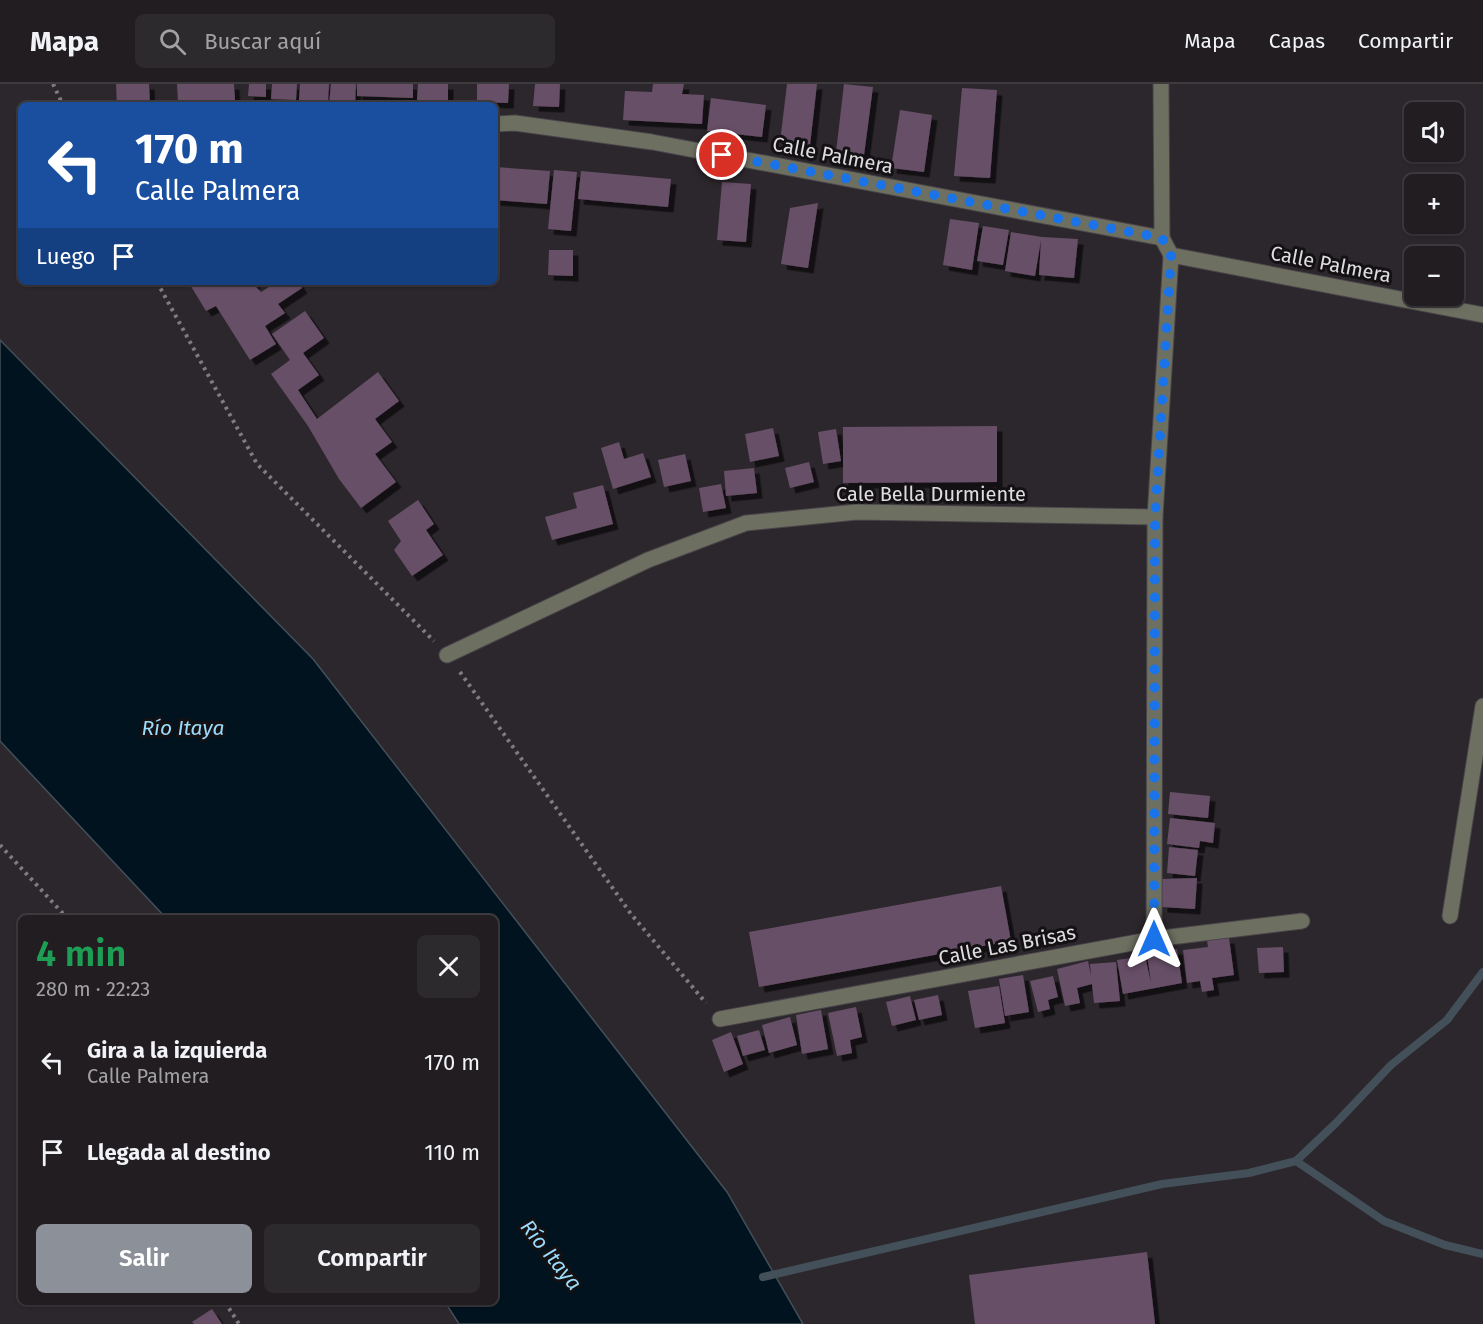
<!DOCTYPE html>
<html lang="es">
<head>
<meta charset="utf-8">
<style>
  :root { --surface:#211d21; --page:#2d2a2e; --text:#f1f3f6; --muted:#a2a2a5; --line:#3e3b3f; --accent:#8c9099 }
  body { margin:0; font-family:"Fira Sans",sans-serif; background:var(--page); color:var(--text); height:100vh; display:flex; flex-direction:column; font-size:22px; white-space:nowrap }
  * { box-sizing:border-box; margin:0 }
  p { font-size:20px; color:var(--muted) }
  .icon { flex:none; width:33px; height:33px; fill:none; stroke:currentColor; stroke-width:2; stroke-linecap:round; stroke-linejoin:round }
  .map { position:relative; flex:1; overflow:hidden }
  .sheet { position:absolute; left:18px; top:831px; width:480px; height:390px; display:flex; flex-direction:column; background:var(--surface); border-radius:9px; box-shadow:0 2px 4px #0004,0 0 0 2px var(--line) }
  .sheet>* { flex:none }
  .top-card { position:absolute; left:18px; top:18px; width:480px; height:183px; border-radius:9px; box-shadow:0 2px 4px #0004,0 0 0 2px var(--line); background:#1a4fa0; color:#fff; overflow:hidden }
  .controls { position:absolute; left:1404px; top:18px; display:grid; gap:12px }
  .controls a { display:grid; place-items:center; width:60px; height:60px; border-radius:9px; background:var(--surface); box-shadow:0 2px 4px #0004,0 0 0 2px var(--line); font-size:30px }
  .pin { position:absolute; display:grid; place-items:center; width:51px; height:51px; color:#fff; margin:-26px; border:3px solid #fff; border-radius:50%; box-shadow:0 2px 6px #0007 }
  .me { position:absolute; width:66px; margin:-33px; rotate:0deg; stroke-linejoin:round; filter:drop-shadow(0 0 4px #0008) }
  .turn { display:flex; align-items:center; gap:21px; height:126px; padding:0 18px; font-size:27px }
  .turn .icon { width:78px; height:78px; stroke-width:2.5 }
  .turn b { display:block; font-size:42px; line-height:51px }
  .then { display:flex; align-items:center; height:57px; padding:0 18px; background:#0003; gap:12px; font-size:22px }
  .round { display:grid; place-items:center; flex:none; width:63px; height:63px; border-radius:9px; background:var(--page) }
  .overview { display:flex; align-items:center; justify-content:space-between; height:102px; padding:0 18px }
  h1 { font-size:36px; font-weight:600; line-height:45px; color:#1e9e55 }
  .action { display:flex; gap:12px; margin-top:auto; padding:12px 18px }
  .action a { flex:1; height:69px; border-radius:9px; background:var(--accent); color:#fff; font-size:24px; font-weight:600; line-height:69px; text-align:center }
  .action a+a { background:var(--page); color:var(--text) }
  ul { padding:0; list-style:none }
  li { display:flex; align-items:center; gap:18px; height:90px; padding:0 18px }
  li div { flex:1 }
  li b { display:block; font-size:22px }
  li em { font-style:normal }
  header { display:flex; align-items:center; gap:36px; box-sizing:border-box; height:84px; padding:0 30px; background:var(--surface); border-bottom:2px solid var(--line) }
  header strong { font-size:28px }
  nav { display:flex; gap:33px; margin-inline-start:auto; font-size:21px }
  .search { width:420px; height:54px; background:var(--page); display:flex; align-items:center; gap:15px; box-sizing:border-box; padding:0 21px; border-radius:9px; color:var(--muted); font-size:22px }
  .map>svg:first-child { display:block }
  .water { fill:#00131f; stroke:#435059; stroke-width:1.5 }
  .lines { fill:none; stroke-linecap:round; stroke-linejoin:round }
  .stream { stroke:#435059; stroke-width:8 }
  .building { fill:#674f67; filter:url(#shadow) }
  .minor-casing { stroke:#494449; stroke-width:17 }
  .path { stroke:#7f7b7f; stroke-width:4; stroke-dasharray:3 4.5; stroke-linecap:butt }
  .minor { stroke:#6d7061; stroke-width:15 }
  .route { stroke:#1a73e8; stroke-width:10; stroke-dasharray:0 18 }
  .labels { text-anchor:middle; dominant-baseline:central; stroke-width:6; stroke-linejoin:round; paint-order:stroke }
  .street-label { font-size:20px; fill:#e0dde0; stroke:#131113 }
  .water-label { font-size:21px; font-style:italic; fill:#9bdcfd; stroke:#131113 }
</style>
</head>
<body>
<header>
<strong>Mapa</strong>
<div class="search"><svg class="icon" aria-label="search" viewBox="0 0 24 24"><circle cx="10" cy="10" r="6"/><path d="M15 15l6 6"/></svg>Buscar aquí</div>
<nav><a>Mapa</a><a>Capas</a><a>Compartir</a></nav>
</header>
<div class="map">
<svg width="1483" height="1240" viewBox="0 0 1483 1240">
  <defs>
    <filter id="shadow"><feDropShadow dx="5.5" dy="5.5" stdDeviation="0" flood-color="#0009"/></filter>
  </defs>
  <rect width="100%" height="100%" fill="#2c272c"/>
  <path class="water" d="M0 256 313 575 727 1108 803 1240H459L445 1218H495V834H166L0 657Z"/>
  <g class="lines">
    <g class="stream">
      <path d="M1296 1077 1384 1137 1445 1161 1483 1170"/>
      <path d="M763 1193 1162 1100 1249 1089 1296 1077 1336 1039 1391 981 1447 936 1483 888"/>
    </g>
  </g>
  <g class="building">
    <path d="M116 0H149L150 21H117Z"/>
    <path d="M177 0H234L235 16 178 18Z"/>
    <path d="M249 0H266V13L248 12Z"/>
    <path d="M272 0H297L296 16 271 15Z"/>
    <path d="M300 0H329L328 18 299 16Z"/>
    <path d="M331 0H356L355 21H329Z"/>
    <path d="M357 0H413V14L357 12Z"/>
    <path d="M418 0H448V17L417 16Z"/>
    <path d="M477 0H509L508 19 477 18Z"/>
    <path d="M535 0H560L559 23 533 22Z"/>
    <path d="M653 0H684L682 10 704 11 702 40 623 36 625 7 652 8Z"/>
    <path d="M787 0H817L810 61 780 58Z"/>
    <path d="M844 0 873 3 864 71 836 68Z"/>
    <path d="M962 4 997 6 990 94 954 92Z"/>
    <path d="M711 14 766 21 762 53 707 47Z"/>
    <path d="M900 26 932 31 924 88 891 84Z"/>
    <path d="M495 83 550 87 547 120 495 116Z"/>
    <path d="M554 86 577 88 571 147 548 145Z"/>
    <path d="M581 87 671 95 668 123 578 115Z"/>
    <path d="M722 98 751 100 746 158 717 156Z"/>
    <path d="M818 119 808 184 781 180 790 124Z"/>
    <path d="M950 135 979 139 972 186 943 181Z"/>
    <path d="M983 142 1009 146 1003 181 977 177Z"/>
    <path d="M1011 148 1042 153 1078 155 1074 194 1039 191 1041 156 1035 192 1005 187Z"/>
    <path d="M549 166H573V192L548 191Z"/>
    <path d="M257 198 253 200 261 208 277 198H298L302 204 278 220 285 229 265 242 276 260 250 276 216 222 206 227 189 199Z"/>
    <path d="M305 227 324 254 303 269 319 291 298 306 317 335 378 288 399 317 375 335 392 358 375 370 396 398 361 424 339 395 308 342 271 290 290 276 272 250Z"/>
    <path d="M997 342V398L843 399V343Z"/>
    <path d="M773 344 779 372 750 378 745 350Z"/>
    <path d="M836 345 841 377 823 380 818 348Z"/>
    <path d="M619 358 624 375 643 369 651 393 613 405 601 364Z"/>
    <path d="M685 370 691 397 664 403 658 376Z"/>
    <path d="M809 378 814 398 790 404 785 384Z"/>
    <path d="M754 384 757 409 726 412 724 387Z"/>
    <path d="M721 400 726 424 703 428 699 404Z"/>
    <path d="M603 401 613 440 552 456 545 433 577 424 573 409Z"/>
    <path d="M418 416 434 440 426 446 443 471 412 492 394 466 401 457 388 437Z"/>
    <path d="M1170 708 1210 712 1208 734 1168 730Z"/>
    <path d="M1170 734 1215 739 1213 759 1200 757 1199 764 1167 760Z"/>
    <path d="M1169 763 1198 766 1195 792 1167 789Z"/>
    <path d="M1197 794 1195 825 1162 823V795Z"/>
    <path d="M1001 802 1011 857 759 903 749 848Z"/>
    <path d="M1229 854 1234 891 1212 894 1214 906 1202 908 1200 897 1187 899 1183 866 1208 863 1207 856Z"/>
    <path d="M1283 863 1284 888 1259 889 1257 864Z"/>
    <path d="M1177 865 1182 899 1123 910 1117 876 1145 872 1151 899 1147 870Z"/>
    <path d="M1088 877 1091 892 1090 880 1116 878 1120 917 1094 919 1092 900 1077 904 1080 919 1065 922 1057 885Z"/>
    <path d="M1023 891 1029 928 1005 932 999 895Z"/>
    <path d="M1053 892 1058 913 1048 916 1050 925 1038 928 1030 897Z"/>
    <path d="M999 902 1005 939 975 944 968 907Z"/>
    <path d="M938 911 942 931 919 936 914 916Z"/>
    <path d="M910 912 916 936 892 942 886 918Z"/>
    <path d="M856 923 862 953 850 956 852 969 837 972 828 929Z"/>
    <path d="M821 926 828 965 802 970 796 931Z"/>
    <path d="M790 933 797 961 769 969 762 941Z"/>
    <path d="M759 946 765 966 743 972 737 952Z"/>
    <path d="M731 948 743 980 724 988 712 956Z"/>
    <path d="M1147 1168 1155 1240H975L969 1191Z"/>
    <path d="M212 1225 222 1240H194L192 1238Z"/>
  </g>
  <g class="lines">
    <g class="minor-casing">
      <g id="minor">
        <path d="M495 40 515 39 652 58 1162 154"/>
        <path d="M1171 171 1483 231"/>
        <path d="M447 571 648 476 746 439 857 428 1155 433"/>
        <path d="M1450 832 1483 622"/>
        <path d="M1154 855 1155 433 1171 171 1162 154 1161 0"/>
        <path d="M720 935 1154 855 1302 837"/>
      </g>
    </g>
    <g class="path">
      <path d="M53 0 63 21"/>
      <path d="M157 198 257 380 434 557"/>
      <path d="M460 588 631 830 706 919"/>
      <path d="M0 761 67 834"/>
      <path d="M225 1218 239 1240"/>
    </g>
    <use href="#minor" class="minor"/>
  </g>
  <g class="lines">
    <path class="route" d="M722 71 1162 154 1171 171 1155 433 1154 855"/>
  </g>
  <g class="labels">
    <g class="street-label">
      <text transform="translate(833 71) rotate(11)">Calle Palmera</text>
      <text transform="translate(1331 180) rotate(11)">Calle Palmera</text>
      <text x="931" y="410">Cale Bella Durmiente</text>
      <text transform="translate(1007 861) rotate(-11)">Calle Las Brisas</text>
    </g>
    <g class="water-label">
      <text x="183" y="644">Río Itaya</text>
      <text transform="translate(551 1171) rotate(51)">Río Itaya</text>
    </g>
  </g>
</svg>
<div class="controls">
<a><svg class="icon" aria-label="sound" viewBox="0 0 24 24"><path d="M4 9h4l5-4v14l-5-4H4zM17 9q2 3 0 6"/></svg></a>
<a>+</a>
<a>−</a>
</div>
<div class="pin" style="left:722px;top:71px;background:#d93025"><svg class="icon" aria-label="arrive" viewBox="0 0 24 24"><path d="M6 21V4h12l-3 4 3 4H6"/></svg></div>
<svg class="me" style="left:1154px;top:855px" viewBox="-20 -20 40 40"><path d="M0-17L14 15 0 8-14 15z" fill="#1a73e8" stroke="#fff" stroke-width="4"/></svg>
<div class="top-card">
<div class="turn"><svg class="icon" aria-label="left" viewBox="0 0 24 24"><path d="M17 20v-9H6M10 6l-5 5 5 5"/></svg><div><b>170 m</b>Calle Palmera</div></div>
<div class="then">Luego<svg class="icon" aria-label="arrive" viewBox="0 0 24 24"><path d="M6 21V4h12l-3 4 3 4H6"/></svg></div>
</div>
<section class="sheet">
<div class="overview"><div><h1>4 min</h1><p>280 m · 22:23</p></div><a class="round"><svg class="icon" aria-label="close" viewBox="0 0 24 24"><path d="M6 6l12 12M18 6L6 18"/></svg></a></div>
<ul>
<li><svg class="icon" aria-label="left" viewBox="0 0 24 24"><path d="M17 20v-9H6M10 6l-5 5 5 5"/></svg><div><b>Gira a la izquierda</b><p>Calle Palmera</p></div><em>170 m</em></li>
<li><svg class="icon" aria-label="arrive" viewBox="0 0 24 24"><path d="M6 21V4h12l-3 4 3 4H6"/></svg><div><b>Llegada al destino</b></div><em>110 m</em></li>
</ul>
<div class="action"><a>Salir</a><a>Compartir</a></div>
</section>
</div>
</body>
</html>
